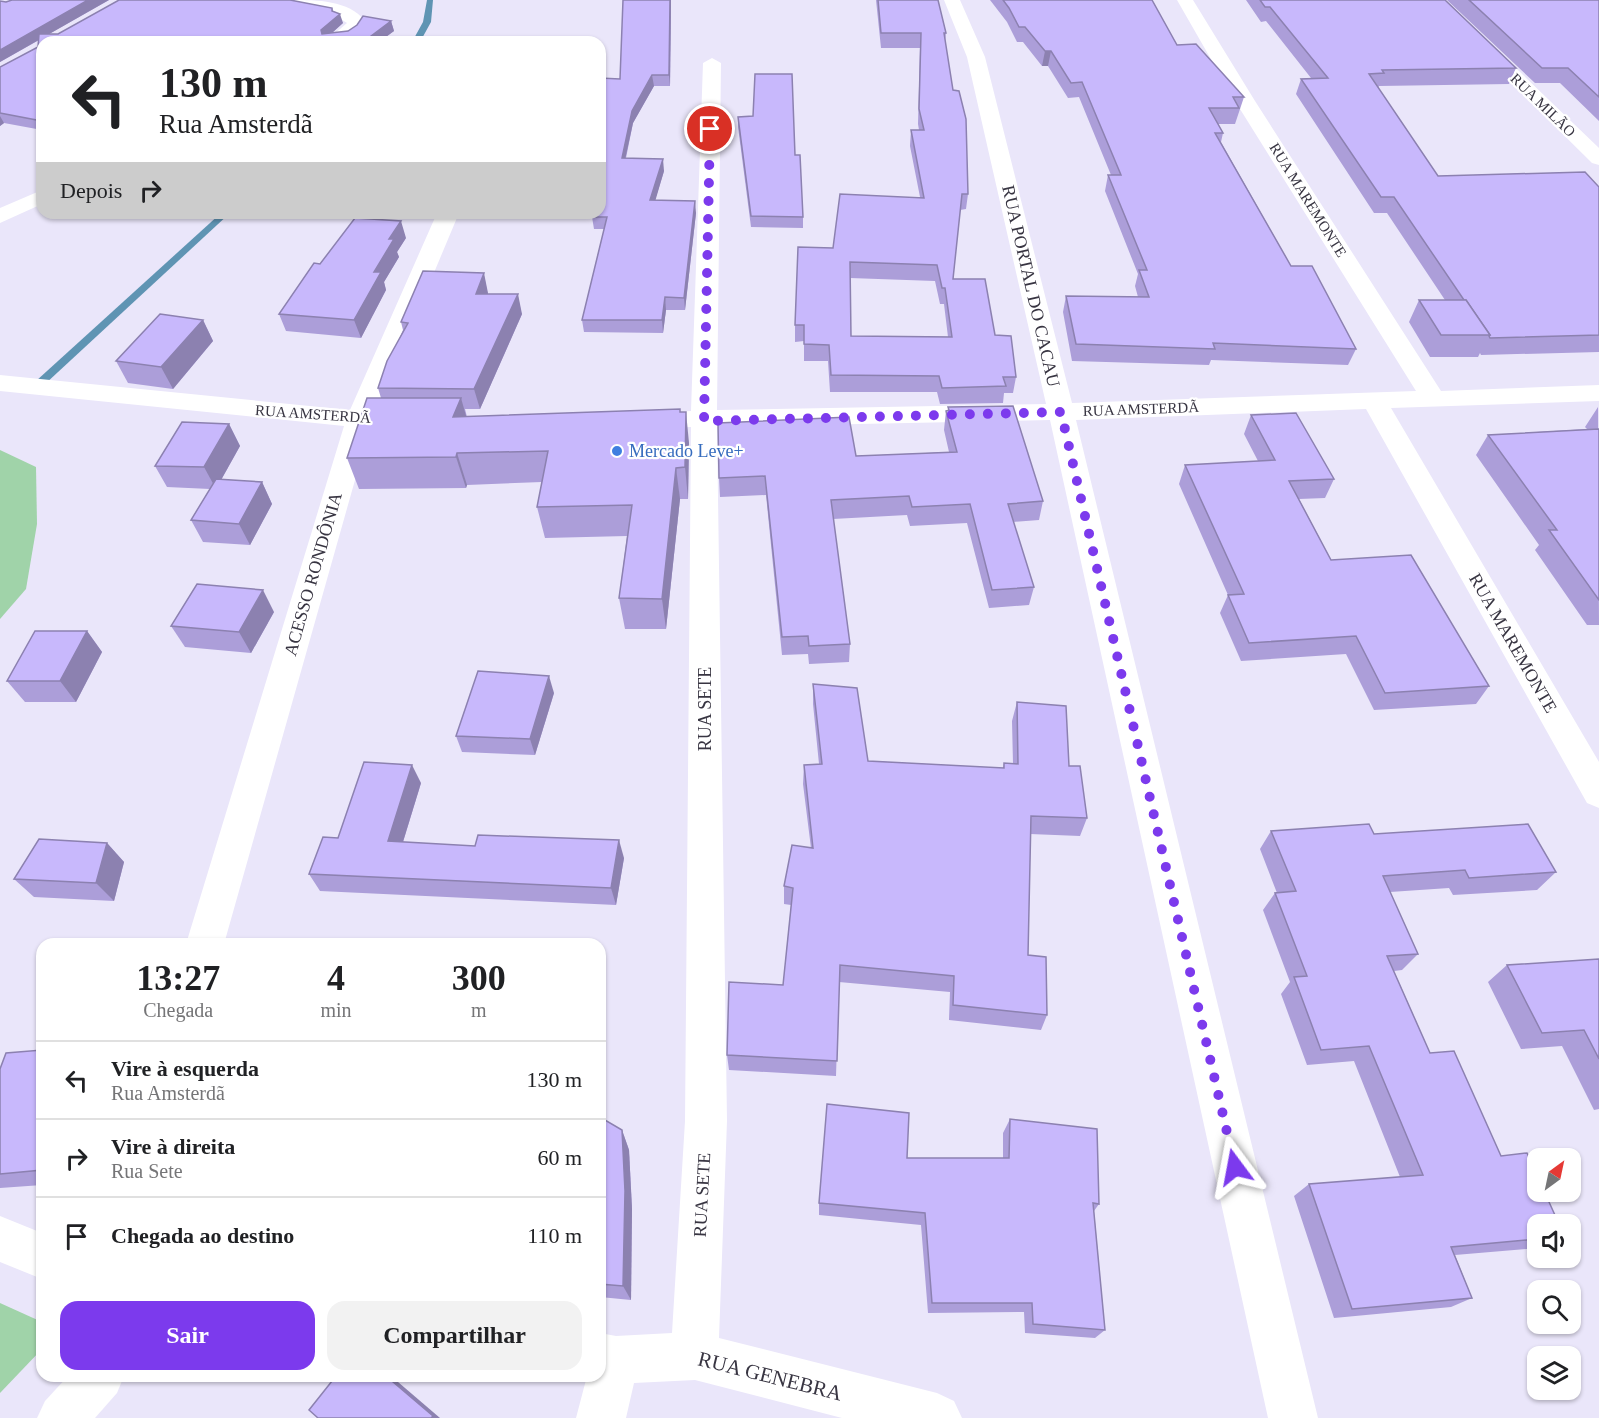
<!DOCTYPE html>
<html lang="pt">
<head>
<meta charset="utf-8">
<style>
  :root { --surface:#fff; --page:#f2f2f2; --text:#202124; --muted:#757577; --line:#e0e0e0; --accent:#7c3aed }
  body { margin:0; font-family:"Times New Roman",serif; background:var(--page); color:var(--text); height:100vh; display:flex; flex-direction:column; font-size:22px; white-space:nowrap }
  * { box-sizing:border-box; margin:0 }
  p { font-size:20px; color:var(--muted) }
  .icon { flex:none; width:33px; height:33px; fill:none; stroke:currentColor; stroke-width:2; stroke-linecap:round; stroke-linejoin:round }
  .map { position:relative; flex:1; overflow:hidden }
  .panel { position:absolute; left:36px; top:938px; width:570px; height:444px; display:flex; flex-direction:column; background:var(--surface); border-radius:18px; box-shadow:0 2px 4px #0004 }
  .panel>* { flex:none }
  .top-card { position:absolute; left:36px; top:36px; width:570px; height:183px; border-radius:18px; box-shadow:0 2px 4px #0004; background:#fff; color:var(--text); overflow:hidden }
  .needle { width:39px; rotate:33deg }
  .controls { position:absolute; left:1527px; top:1148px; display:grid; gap:12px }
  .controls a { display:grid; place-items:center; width:54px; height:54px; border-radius:12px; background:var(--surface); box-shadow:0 2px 4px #0004; font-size:30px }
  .pin { position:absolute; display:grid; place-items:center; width:51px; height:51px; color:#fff; margin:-26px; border:3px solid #fff; border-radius:50%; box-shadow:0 2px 6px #0007 }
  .me { position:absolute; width:66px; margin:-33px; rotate:347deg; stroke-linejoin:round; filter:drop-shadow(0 0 4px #0008) }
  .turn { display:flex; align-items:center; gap:21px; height:126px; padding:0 24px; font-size:27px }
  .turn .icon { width:78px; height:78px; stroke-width:2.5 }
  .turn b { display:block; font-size:42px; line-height:51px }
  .then { display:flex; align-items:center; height:57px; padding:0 24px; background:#0003; gap:12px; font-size:22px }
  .eta { display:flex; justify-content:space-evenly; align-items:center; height:102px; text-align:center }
  .eta b { font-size:36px; font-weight:800; line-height:42px }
  .action { display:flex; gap:12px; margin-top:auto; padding:12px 24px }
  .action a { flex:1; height:69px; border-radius:18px; background:var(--accent); color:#fff; font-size:24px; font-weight:800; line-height:69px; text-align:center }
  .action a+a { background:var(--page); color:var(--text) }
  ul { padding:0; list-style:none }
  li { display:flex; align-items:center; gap:18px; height:78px; padding:0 24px; border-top:2px solid var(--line) }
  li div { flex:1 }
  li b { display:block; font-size:22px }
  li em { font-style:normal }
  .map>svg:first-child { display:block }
  .green { fill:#a0d3a9 }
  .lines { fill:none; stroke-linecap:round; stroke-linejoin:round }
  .stream { fill:#5f94b3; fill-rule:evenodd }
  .minor { fill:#fff; fill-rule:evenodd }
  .wall { fill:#ac9ed9; fill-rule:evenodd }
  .shaded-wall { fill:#8c81b0 }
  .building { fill:#c8b8fc; stroke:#8c81b0; stroke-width:1.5; fill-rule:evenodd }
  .route { stroke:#7c3aed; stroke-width:10; stroke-dasharray:0 18 }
  .shop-dot { fill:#3f7fe0; stroke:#fff; stroke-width:2 }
  .labels { text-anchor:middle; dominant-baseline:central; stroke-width:4.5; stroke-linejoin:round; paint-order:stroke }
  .far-street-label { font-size:15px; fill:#383542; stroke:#fff }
  .street-label { font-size:18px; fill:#383542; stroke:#fff }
  .shop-label { font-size:18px; fill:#366cbe; stroke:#fff; text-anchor:start }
  .near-street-label { font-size:21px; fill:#383542; stroke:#fff }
</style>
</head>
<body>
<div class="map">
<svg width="1599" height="1418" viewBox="0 0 1599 1418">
  <rect width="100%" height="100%" fill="#eae6fa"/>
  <g class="green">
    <path d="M0 450 36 467 37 524 26 589 0 619Z"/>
    <path d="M0 1303 42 1322V1349L0 1393Z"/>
  </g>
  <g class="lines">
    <g class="stream">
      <path d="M427 0H433L431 22 420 42H412L423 22Z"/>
      <path d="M221 213H230L44 385H36V381Z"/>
    </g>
    <g class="minor">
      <path d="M293 0C316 0 349 0 365 21 359 41 343 42 325 42L347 23 333 14 295 4Z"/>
      <path d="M944 0H960L985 57 1072 403 1416 391 1235 101 1177 0H1193L1255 101 1441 391 1599 385V401L1391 408 1599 762V808L1587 803 1366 409 1076 420 1318 1418H1268L1050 420 717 427 727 1121 719 1338 937 1393 954 1401 962 1418H842L695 1380 634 1383 626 1418H576L587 1376H600V1333L616 1336 672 1333 685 1121 691 427 641 428 632 426 628 420 632 414 691 411 703 63 712 58 721 63 717 410 1046 404 967 57Z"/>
      <path d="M1427 0H1445L1599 148V165L1592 163Z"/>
      <path d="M42 190V204L0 223V208Z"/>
      <path d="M437 213H459L376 411 413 413 417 419 413 425 370 427 224 944H186L344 426 0 391V375L350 410Z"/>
      <path d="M0 1216 42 1233V1279L0 1262Z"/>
      <path d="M68 1376H124L117 1393 95 1418H37L45 1401Z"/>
    </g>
  </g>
  <g class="wall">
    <path d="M12 0H109L49 34H58L332 8 333 12 343 23 332 33 348 31 391 21 394 31 379 42H42V130L4 123 0 126V67L38 47 39 40 0 62V1L6 2Z"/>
    <path d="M671 0 670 86H654L633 123 626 158 664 171 655 200 696 213 685 310H666L663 333 584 332 582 320 604 229H594L592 217 600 213 620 79Z"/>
    <path d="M876 0H938L946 33 945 42 968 194 966 209 960 210 953 279 995 335 1016 377 1013 393H1004L1003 403 940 404 937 392H830L828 361H804V341L795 342V325L833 248 920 197 910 146 911 130H919L918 124 920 48H881ZM850 278 935 281 940 304H944L948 337 851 336Z"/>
    <path d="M990 0H1152L1177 45 1244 97 1235 124H1218L1223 133 1221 142 1291 266 1356 349 1348 365 1211 360 1209 365 1072 361 1063 312 1066 296 1138 297 1135 286 1138 274 1105 191 1108 175H1111L1079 97 1068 98 1048 66H1042L1023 42H1017L1007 22Z"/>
    <path d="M1246 0H1445L1516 68 1509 84 1379 86 1378 88 1438 176 1599 187V352L1481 355 1480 353 1478 357H1430L1409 322 1419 300H1445L1387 213H1374L1296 94 1301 79 1311 78 1266 21 1261 22Z"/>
    <path d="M1447 0H1599V121L1560 83H1535Z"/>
    <path d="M738 117 795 155 803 217V228L751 227 738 127Z"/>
    <path d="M406 238 397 252 399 257 384 282 386 290 361 338 286 331 279 314 320 264Z"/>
    <path d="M488 293V294L522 314 480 409H465L467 417 680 412 689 443 688 499H680L666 629H625L619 598 627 536 545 538 537 507 542 482 467 485 466 488 359 489 347 458 381 398 378 388 403 330 401 322Z"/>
    <path d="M203 320 213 341 173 389 128 383 116 361Z"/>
    <path d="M948 407 1043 501 1039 520 1013 522 1034 587 1029 605 989 608 967 523 910 526 907 515 833 519 850 644 849 662 809 664 808 654 782 655 766 495 720 497 719 478 856 456 949 452 944 430 946 411H948Z"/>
    <path d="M1598 407 1599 625H1587L1535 550 1539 545 1476 455 1488 435 1587 429 1585 427Z"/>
    <path d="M1251 415 1334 479 1325 498 1299 499 1331 560 1489 686 1476 704 1374 710 1346 654 1241 661 1220 613 1228 595 1179 484 1185 465 1258 461 1244 434Z"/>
    <path d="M229 424 240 446 221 480 262 482 272 504 250 545 203 542 191 520 210 489 167 487 155 466Z"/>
    <path d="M274 612 251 653 185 647 171 626Z"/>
    <path d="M87 631 102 652 76 702H25L7 681Z"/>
    <path d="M813 684 868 761 1003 768 1004 763 1013 764 1012 721 1017 702 1069 766 1087 818 1080 836 1030 834 1028 955 1047 1015 1041 1030 949 1020 950 992 839 982 836 1076 729 1070 727 1055 783 985 791 905 784 904V886L811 848 803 784 804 765 819 764 813 704Z"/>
    <path d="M554 693 535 755 462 752 456 736Z"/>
    <path d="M421 783 403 842 624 858 616 905 320 891 309 874 338 838Z"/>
    <path d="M1271 831 1374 834 1556 872 1537 890 1453 895 1449 888 1390 892 1418 954 1402 970 1394 971 1430 1053 1501 1156 1538 1224V1248L1455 1255 1472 1298 1451 1307 1334 1318 1294 1196 1309 1184 1400 1177 1354 1061 1307 1065 1281 994 1290 982 1263 910 1275 893H1277L1260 849Z"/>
    <path d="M107 843 124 862 114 901 34 897 14 879Z"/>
    <path d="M1599 959V1109L1594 1110 1562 1046 1521 1049 1488 982 1507 965Z"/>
    <path d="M42 1050V1185L0 1188V1069Z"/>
    <path d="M1010 1119 1099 1204 1094 1211 1105 1330 1095 1338 1025 1333 1024 1312 928 1313 921 1225 819 1215V1203L907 1158H1003V1133Z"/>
    <path d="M600 1120 622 1130 629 1150 632 1209 631 1300 600 1297Z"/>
  </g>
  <g class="shaded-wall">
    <path d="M88 0H109L0 62V50Z"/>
    <path d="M670 0H671L670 86 669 75Z"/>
    <path d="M332 8 335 18 340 14 343 23 324 40 321 30Z"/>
    <path d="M391 21 394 31 379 42H363Z"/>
    <path d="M1045 51H1051L1048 66H1042Z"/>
    <path d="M652 75 654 86 633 123 623 169 622 158 632 111Z"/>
    <path d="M0 116 4 123 0 126Z"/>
    <path d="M663 159 664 171 652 212 650 200Z"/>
    <path d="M695 201 696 213 685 310 684 298Z"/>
    <path d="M401 221 406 238 397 252 399 257 384 282 386 290 361 338 354 320 389 239Z"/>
    <path d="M484 273 488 293 481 314 476 294Z"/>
    <path d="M518 294 522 314 480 409 474 389Z"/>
    <path d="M665 297 666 310 663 333 662 320Z"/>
    <path d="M203 320 213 341 173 389 161 367Z"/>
    <path d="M461 398 470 430 453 417Z"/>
    <path d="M686 412 689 443 688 499 685 467Z"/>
    <path d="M229 424 240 446 216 489 204 467Z"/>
    <path d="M457 453 467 485 466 488 456 457Z"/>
    <path d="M676 468 680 499 666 629 662 599Z"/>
    <path d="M262 482 272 504 250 545 239 524Z"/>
    <path d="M263 590 274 612 251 653 239 632Z"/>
    <path d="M87 631 102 652 76 702 60 681Z"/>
    <path d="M549 676 554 693 535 755 530 739Z"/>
    <path d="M412 765 421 783 398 858 388 841Z"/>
    <path d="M619 840 624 858 616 905 611 888Z"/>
    <path d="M107 843 124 862 114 901 96 883Z"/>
    <path d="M622 1130 629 1150 632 1209 631 1300 623 1286Z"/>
    <path d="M386 1376H391L440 1418H431Z"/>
  </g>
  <g class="building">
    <path d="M12 0H88L0 50V1L6 2Z"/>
    <path d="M119 0H290L332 8V11L340 14 321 30 322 34 348 31 357 25 363 16 391 21 363 42H42V121L0 113V67L38 47 39 34H58Z"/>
    <path d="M623 0H670L669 75H652L632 111 622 158 663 159 650 200 695 201 684 298 665 297 662 320H582L607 217H592L593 213H600V78L620 79Z"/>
    <path d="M878 0H938L946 33H944L953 90 959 91 966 119 968 194H962L953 279H985L995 335 1011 336 1016 377H1003L1006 386 942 388 939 376 831 375 829 345 804 344V325H795L798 247 833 248 840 194 924 198 911 130H924L919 109 921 33H881ZM850 262 937 265 942 288H945L952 337 851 336Z"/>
    <path d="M1003 0H1152L1177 45 1196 44 1244 97H1233L1239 108H1209L1223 133H1215L1291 266H1312L1356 349 1213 343 1215 349 1076 344 1066 296 1149 297 1139 270H1147L1108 175H1121L1082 82 1071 83 1051 51H1045L1025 27H1019L1009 8Z"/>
    <path d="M1260 0H1445L1516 68 1382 70 1384 73 1369 74 1438 176 1585 172 1599 187V335L1490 338 1489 336 1490 335 1466 300H1464L1394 197H1381L1301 79 1328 78 1270 7H1265Z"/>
    <path d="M1469 0H1599V97L1568 68H1542Z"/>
    <path d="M755 74H792L795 155H800L803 217 751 216 738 117 753 116Z"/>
    <path d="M355 218 401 221 389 239H394L374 272H381L354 320 279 314 314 263 320 264Z"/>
    <path d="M423 271 484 273 476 294H518L474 389 378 388 387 361 408 323 401 322Z"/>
    <path d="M1419 300H1466L1490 335H1441Z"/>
    <path d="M160 314 203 320 161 367 116 361Z"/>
    <path d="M367 398H461L453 417 680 409V412H686L685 467 676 468 662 599 619 598 632 505 537 507 548 451 457 453 456 457 347 458Z"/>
    <path d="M1013 406 1043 501 1008 504 1034 587 992 590 970 504 912 507 909 496 831 500 850 644 809 646 808 636 782 637 765 476 719 478 718 423 849 417 856 456 957 452 946 411 949 410 948 407Z"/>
    <path d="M1296 413 1334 479 1289 481 1331 560 1411 555 1489 686 1385 693 1356 636 1249 643 1228 595 1244 594 1185 465 1275 460 1251 415Z"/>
    <path d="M182 422 229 424 204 467 155 466Z"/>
    <path d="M1599 429V600L1549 530H1557L1488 435Z"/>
    <path d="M216 479 262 482 239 524 191 520Z"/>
    <path d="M197 584 263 590 239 632 171 626Z"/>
    <path d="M35 631H87L60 681H7Z"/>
    <path d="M478 671 549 676 530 739 456 736Z"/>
    <path d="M813 684 857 688 868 761 1004 768V763L1018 764 1017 702 1066 706 1069 766H1080L1087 818 1031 816 1028 955 1046 957 1047 1015 953 1005 954 976 840 965 837 1061 727 1055 729 982 783 985 793 888 784 886 792 845 813 848 804 765 822 764Z"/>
    <path d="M364 762 412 765 388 841 475 846 478 835 619 840 611 888 309 874 323 837 338 838Z"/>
    <path d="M1369 824 1374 834 1528 824 1556 872 1469 878 1465 870 1383 876 1418 954 1387 956 1430 1053 1454 1051 1501 1156 1527 1153 1538 1177V1191H1544L1559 1224H1538V1239L1451 1247 1472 1298 1352 1309 1309 1184 1423 1175 1369 1046 1321 1050 1294 977 1307 976 1275 893 1296 891 1271 831Z"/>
    <path d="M39 839 107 843 96 883 14 879Z"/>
    <path d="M1599 959V1059L1584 1030 1542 1033 1507 965Z"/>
    <path d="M42 1050V1170L0 1174V1069L6 1053Z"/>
    <path d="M827 1104 909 1113 907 1158H1009L1010 1119 1097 1129 1099 1204 1093 1203 1105 1330 1033 1324 1032 1303H932L925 1213 819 1203Z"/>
    <path d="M600 1120H605L622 1130 625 1191 623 1286 600 1284Z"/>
    <path d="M336 1376H386L433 1416 431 1418H318L309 1410Z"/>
  </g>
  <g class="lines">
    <path class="route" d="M710 129 704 421 1061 412 1235 1167"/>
  </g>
  <circle class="shop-dot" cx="617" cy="451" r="6"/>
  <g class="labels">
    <g class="far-street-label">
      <text transform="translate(1543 105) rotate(44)">RUA MILÃO</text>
      <text transform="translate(1308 200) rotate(58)">RUA MAREMONTE</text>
      <text transform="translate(1141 409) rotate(-2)">RUA AMSTERDÃ</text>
      <text transform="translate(313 414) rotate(4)">RUA AMSTERDÃ</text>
    </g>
    <g class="street-label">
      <text transform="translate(1031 286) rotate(77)">RUA PORTAL DO CACAU</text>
      <text transform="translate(313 574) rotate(-74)">ACESSO RONDÔNIA</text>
      <text transform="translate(1513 643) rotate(60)">RUA MAREMONTE</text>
      <text transform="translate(705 709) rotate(-90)">RUA SETE</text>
      <text transform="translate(702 1195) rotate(-87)">RUA SETE</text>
    </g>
    <g class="shop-label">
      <text x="629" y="451">Mercado Leve+</text>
    </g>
    <g class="near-street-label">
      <text transform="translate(770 1376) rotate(14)">RUA GENEBRA</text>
    </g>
  </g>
</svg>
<div class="controls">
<a><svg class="needle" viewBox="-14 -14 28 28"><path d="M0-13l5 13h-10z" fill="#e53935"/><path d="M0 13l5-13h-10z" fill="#757577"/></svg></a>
<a><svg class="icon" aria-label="sound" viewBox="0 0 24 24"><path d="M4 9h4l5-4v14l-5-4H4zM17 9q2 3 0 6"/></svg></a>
<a><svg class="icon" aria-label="search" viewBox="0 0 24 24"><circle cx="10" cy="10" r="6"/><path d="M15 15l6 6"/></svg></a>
<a><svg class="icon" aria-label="layers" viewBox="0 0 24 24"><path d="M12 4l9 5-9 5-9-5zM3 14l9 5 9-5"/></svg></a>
</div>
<div class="pin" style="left:710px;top:129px;background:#d93025"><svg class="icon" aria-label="arrive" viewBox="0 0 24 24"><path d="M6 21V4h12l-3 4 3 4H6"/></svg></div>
<svg class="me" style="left:1235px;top:1167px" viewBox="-20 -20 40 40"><path d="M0-17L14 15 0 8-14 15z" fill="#7c3aed" stroke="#fff" stroke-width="4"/></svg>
<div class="top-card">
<div class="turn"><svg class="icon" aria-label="left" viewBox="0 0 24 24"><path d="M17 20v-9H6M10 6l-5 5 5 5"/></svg><div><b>130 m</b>Rua Amsterdã</div></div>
<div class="then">Depois<svg class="icon" aria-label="right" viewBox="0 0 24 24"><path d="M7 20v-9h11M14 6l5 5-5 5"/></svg></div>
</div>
<section class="panel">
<div class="eta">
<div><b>13:27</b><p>Chegada</p></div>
<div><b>4</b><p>min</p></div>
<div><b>300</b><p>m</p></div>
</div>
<ul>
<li><svg class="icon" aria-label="left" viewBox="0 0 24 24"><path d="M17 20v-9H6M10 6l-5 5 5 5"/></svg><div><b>Vire à esquerda</b><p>Rua Amsterdã</p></div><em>130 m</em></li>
<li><svg class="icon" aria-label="right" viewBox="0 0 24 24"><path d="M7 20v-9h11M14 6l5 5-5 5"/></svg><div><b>Vire à direita</b><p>Rua Sete</p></div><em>60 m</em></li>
<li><svg class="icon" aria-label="arrive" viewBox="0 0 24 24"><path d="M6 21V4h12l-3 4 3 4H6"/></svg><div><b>Chegada ao destino</b></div><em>110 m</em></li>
</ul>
<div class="action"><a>Sair</a><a>Compartilhar</a></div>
</section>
</div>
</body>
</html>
